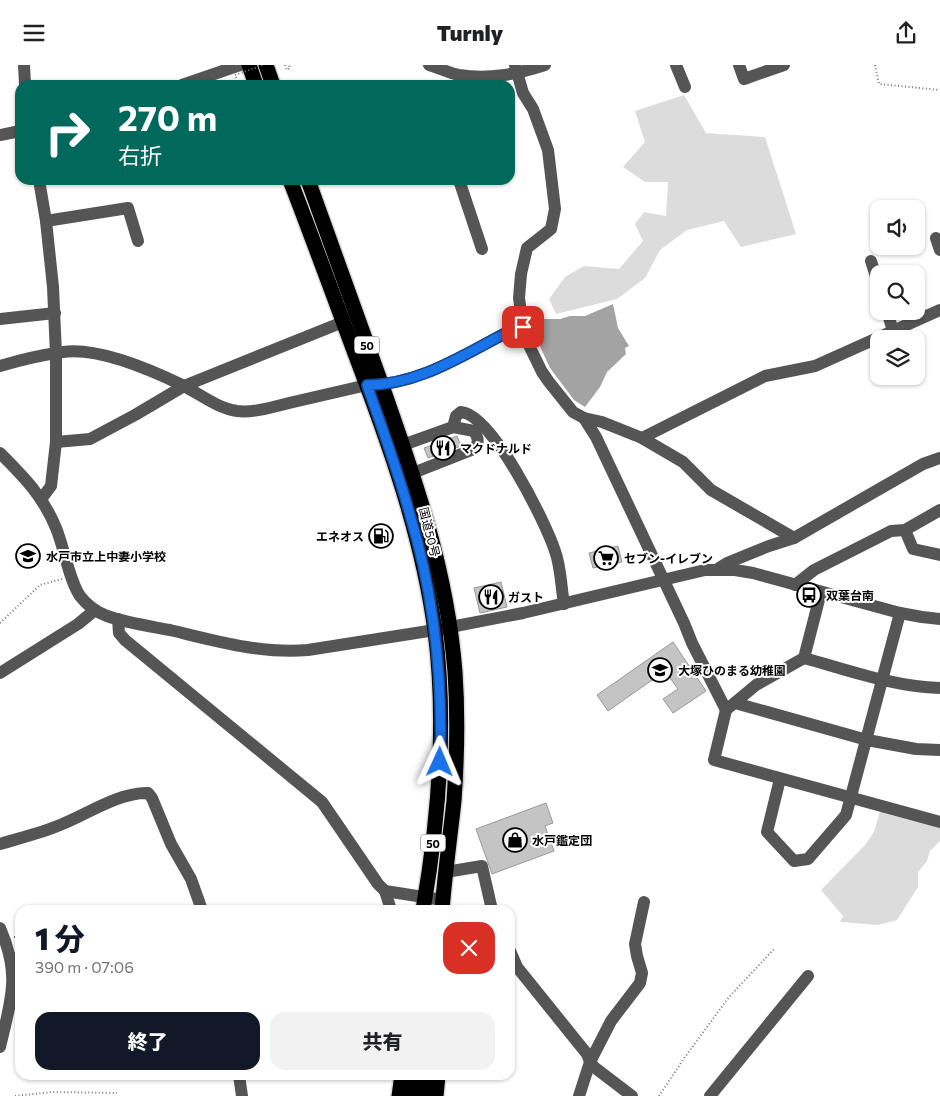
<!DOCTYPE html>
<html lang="ja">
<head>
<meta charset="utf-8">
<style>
  :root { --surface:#fff; --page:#f2f2f2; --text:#202124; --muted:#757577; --accent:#111827 }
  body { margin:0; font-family:Commissioner,"Noto Sans JP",sans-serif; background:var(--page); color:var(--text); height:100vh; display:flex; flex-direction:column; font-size:19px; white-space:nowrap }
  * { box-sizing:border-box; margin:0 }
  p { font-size:16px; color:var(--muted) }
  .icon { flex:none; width:28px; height:28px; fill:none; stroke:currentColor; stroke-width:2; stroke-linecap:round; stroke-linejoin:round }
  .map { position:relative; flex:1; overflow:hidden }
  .details { position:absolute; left:15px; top:840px; width:500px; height:175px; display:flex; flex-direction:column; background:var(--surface); border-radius:15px; box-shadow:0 1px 4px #0004 }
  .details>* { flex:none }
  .top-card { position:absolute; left:15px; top:15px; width:500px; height:105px; border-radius:15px; box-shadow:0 1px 4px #0004; background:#00695c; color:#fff; overflow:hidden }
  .buttons { position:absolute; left:870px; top:135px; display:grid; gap:10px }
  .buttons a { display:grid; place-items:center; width:55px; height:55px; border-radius:10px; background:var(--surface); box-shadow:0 1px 4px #0004; font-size:25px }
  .pin { position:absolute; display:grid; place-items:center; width:42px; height:42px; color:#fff; margin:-21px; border-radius:10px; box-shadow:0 2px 8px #0006 }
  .me { position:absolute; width:55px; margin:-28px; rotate:1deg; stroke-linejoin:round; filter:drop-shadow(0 0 4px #0008) }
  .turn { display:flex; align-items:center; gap:18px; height:105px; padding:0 20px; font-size:22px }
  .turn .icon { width:65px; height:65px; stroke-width:2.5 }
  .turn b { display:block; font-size:35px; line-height:42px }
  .round { display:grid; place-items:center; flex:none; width:52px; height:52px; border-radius:15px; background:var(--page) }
  .head { display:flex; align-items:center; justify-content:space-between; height:85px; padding:0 20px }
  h1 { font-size:30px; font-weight:800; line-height:38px; color:var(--accent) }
  .button { display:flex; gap:10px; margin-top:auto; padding:10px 20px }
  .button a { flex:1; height:58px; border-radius:15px; background:var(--accent); color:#fff; font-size:20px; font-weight:800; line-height:58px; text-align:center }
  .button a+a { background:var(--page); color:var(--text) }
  header { display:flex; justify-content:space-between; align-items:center; height:65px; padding:0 20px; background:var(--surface); font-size:22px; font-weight:800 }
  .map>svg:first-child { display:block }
  .green { fill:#dcdcdc }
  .water { fill:#a3a3a3 }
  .building { fill:#c4c4c4; stroke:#999 }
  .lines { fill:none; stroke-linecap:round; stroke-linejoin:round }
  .highway-casing { stroke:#dbdbdb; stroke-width:18 }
  .path { stroke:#777; stroke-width:2; stroke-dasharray:1 2.5; stroke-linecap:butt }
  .minor { stroke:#555; stroke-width:12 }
  .highway { stroke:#000; stroke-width:15 }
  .path-bridge { stroke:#777; stroke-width:2; stroke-dasharray:1 2.5; stroke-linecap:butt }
  .route-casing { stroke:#114b97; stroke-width:12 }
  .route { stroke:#1a73e8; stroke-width:9 }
  .labels { text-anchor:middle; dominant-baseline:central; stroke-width:4; stroke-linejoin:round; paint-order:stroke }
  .shield { fill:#fff; stroke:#4c4c4c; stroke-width:1 }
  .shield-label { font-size:11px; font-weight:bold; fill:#000 }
  .poi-label { font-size:12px; font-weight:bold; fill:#000; stroke:#fff; text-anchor:start }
  .street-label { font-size:12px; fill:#000; stroke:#fff }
</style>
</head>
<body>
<header><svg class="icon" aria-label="menu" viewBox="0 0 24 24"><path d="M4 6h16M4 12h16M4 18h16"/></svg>Turnly<svg class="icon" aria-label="share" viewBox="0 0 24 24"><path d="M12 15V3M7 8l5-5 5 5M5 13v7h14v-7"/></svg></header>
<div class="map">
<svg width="940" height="1031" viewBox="0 0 940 1031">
  <rect width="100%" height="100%" fill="#fff"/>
  <g class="green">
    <path d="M684 30 706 68 765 72 796 169 741 182 724 156 687 165 660 185 645 213 617 234 556 249 549 234 565 212 584 201 619 204 643 176 635 159 644 147 666 151 668 117H645L623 102 645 77 635 46Z"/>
    <path d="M880 746 940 762V776L930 786 927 796 918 807V822L897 855 878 860 840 857 843 851 821 825 865 780 874 767Z"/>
  </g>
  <path class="water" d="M613 239 618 263 629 281 625 283 626 289 607 307 600 322 585 342 574 335 550 303 530 260 531 251 545 254H560L570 251H585Z"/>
  <g class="building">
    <path d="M457 371 461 381 428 393 424 383Z"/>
    <path d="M618 481 622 497 593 503 589 488Z"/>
    <path d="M501 517 507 542 480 548 474 523Z"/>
    <path d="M673 577 706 626 673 648 663 634 678 624 665 606 608 646 597 630Z"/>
    <path d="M546 738 553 758 545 761 554 786 492 809 476 764Z"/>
  </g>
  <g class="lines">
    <g class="highway-casing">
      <g id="highway">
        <path d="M249 0 256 20"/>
        <path d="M266 0 273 20"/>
        <path d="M290 115C312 172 333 229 354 286 388 376 422 469 435 566 447 659 439 753 423 845"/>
        <path d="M308 115C332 181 356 248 380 315 414 411 447 504 455 607 458 650 457 693 454 736 450 772 445 808 442 845"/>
        <path d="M399 1031 402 1010"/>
        <path d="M410 1031 411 1010"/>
        <path d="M424 1031 426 1010"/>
        <path d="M436 1031 438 1010"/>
      </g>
    </g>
    <g class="path">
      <path d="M285 0 287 5 290 3 289 0"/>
      <path d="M875 0 879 19 940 25"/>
      <path d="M236 12 238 20"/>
      <path d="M0 558 40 520 62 514"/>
      <path d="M404 845 405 840"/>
      <path d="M14 872H20"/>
      <path d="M15 1031 52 1027 117 1028"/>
      <path d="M659 1031 685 992 729 932 775 883"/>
    </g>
    <g class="minor">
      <path d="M24 0 25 20"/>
      <path d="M429 0C439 3 449 8 459 10 489 15 517 9 545 0"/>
      <path d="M515 0 523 28 533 44 548 85 555 144 551 164 527 183 521 209 519 233 524 270 542 307 549 317 573 347 584 353 602 357 642 373 683 397 711 425 794 473"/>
      <path d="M676 0 685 22"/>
      <path d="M739 0 744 14 784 0"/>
      <path d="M182 20 240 0"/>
      <path d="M0 70 20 66"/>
      <path d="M39 115 46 156 53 222 56 289V377L51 421 42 433"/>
      <path d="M459 115 482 184"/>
      <path d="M46 156 128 143 138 176"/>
      <path d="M936 173 940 185"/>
      <path d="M871 196 879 221"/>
      <path d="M887 246 893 266"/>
      <path d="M0 254 55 248"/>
      <path d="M0 301C20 295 42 290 63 287 98 282 151 305 182 320 200 329 217 343 237 346 254 348 273 342 289 338 315 332 341 326 367 320 421 320 467 287 514 264L523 262"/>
      <path d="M584 353 596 372 684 558 692 578 726 645"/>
      <path d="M642 373 765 311 815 301 940 245"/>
      <path d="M56 377 90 374 135 350 184 321 343 257"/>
      <path d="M403 380 453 362 456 351 461 347C492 349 546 458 555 486 561 502 561 522 564 539"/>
      <path d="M0 388C24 412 43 431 56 463 64 482 69 515 80 531 87 540 96 547 107 551 127 558 149 561 170 565 216 576 261 589 308 585L435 565 523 548 705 505H735L753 508 900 548 922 552 940 554"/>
      <path d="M413 408 474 384C480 377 478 373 474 366L453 362"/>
      <path d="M905 465 913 484 940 490"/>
      <path d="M719 503 727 498 769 481 794 473 923 399 940 393"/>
      <path d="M795 520 814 505 891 466 905 465 940 445"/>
      <path d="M821 527 804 593 756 620 726 645 714 695 940 757"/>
      <path d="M118 554 119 568 125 575 322 737 378 819 385 826 443 835"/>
      <path d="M804 593C848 605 894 622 940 623"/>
      <path d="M0 608 78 559 95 545"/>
      <path d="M735 638 867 675 916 684 940 685"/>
      <path d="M780 714 767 767 794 796 808 794 846 750 900 548"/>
      <path d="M0 779C20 773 41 768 60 760 86 750 119 727 148 728L152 733 171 779 191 814 202 845"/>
      <path d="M446 807 482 801 492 845"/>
      <path d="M385 826 391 845"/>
      <path d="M0 863C21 911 11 934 0 982"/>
      <path d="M510 886 517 902 587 989 590 997 594 1002 632 1031"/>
      <path d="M239 1010 242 1031"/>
      <path d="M579 1031 590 997 611 956 640 918 642 908 637 891 635 879 644 837"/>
      <path d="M710 1031 808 911"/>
    </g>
    <use href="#highway" class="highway"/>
    <path class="path-bridge" d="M235 10 263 0"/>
  </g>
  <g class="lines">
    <g class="route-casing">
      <path id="route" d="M440 697C443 614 434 530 410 450 398 406 382 363 367 320 421 320 467 287 514 264L523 262"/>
    </g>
    <use href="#route" class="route"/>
  </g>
  <defs>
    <g id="restaurant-ring" transform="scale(1.25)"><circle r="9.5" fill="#fff" stroke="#000" stroke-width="1.5"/><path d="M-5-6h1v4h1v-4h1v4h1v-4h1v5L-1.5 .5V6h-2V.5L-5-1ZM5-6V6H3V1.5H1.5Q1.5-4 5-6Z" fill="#000"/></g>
    <g id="fuel-ring" transform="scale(1.25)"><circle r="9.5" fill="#fff" stroke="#000" stroke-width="1.5"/><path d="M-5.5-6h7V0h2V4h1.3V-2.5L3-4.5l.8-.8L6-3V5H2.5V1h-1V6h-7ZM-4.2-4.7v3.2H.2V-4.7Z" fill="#000"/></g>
    <g id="school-ring" transform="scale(1.25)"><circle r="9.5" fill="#fff" stroke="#000" stroke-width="1.5"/><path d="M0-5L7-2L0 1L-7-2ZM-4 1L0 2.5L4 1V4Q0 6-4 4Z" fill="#000"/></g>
    <g id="supermarket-ring" transform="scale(1.25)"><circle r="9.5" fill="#fff" stroke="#000" stroke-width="1.5"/><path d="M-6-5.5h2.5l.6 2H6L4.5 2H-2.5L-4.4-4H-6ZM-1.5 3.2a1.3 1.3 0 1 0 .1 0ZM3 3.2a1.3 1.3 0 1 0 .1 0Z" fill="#000"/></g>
    <g id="bus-ring" transform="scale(1.25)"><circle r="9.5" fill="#fff" stroke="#000" stroke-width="1.5"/><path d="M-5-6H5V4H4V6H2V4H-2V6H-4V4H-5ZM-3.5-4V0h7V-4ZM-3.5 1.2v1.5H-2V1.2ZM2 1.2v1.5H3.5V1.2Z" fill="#000"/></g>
    <g id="shop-ring" transform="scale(1.25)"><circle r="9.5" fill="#fff" stroke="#000" stroke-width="1.5"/><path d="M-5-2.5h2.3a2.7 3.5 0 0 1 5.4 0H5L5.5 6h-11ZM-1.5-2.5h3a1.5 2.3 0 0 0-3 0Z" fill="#000"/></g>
  </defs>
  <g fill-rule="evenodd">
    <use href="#restaurant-ring" x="443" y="383"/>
    <use href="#fuel-ring" x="381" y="471"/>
    <use href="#school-ring" x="28" y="491"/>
    <use href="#supermarket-ring" x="606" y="493"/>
    <use href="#bus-ring" x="809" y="530"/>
    <use href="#restaurant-ring" x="491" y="532"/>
    <use href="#school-ring" x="660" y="605"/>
    <use href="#shop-ring" x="515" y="775"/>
  </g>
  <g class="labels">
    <g class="shield">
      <rect x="354.5" y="271.5" width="25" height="17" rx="4"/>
      <rect x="420.5" y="769.5" width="25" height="17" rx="4"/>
    </g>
    <g class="shield-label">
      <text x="367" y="280">50</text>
      <text x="433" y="778">50</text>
    </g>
    <g class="poi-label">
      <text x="460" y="383">マクドナルド</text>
      <text x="364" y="471" text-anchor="end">エネオス</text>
      <text x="46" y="491">水戸市立上中妻小学校</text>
      <text x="624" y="493">セブン-イレブン</text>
      <text x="826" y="530">双葉台南</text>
      <text x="508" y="532">ガスト</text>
      <text x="678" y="605">大塚ひのまる幼稚園</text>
      <text x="532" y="775">水戸鑑定団</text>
    </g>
    <g class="street-label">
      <text transform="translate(430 467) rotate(76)">国道50号</text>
    </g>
  </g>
</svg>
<div class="buttons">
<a><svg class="icon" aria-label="sound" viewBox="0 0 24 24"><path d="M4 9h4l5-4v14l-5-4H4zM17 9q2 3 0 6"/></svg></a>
<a><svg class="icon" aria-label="search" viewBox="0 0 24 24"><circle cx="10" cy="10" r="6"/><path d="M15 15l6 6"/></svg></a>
<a><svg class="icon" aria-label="layers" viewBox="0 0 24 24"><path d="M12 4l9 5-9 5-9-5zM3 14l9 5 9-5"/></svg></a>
</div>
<div class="pin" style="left:523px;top:262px;background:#d93025"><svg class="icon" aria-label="arrive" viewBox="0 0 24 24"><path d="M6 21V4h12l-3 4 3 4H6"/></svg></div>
<svg class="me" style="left:440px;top:697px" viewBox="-20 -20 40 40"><path d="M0-17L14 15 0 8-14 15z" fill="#1a73e8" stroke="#fff" stroke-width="4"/></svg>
<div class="top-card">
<div class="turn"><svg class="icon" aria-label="right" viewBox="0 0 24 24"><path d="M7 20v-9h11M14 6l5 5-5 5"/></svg><div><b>270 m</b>右折</div></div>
</div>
<section class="details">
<div class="head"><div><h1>1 分</h1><p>390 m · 07:06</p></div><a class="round" style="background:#d93025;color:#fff"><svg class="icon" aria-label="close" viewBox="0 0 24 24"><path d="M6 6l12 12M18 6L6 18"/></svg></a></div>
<div class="button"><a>終了</a><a>共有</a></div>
</section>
</div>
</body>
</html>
